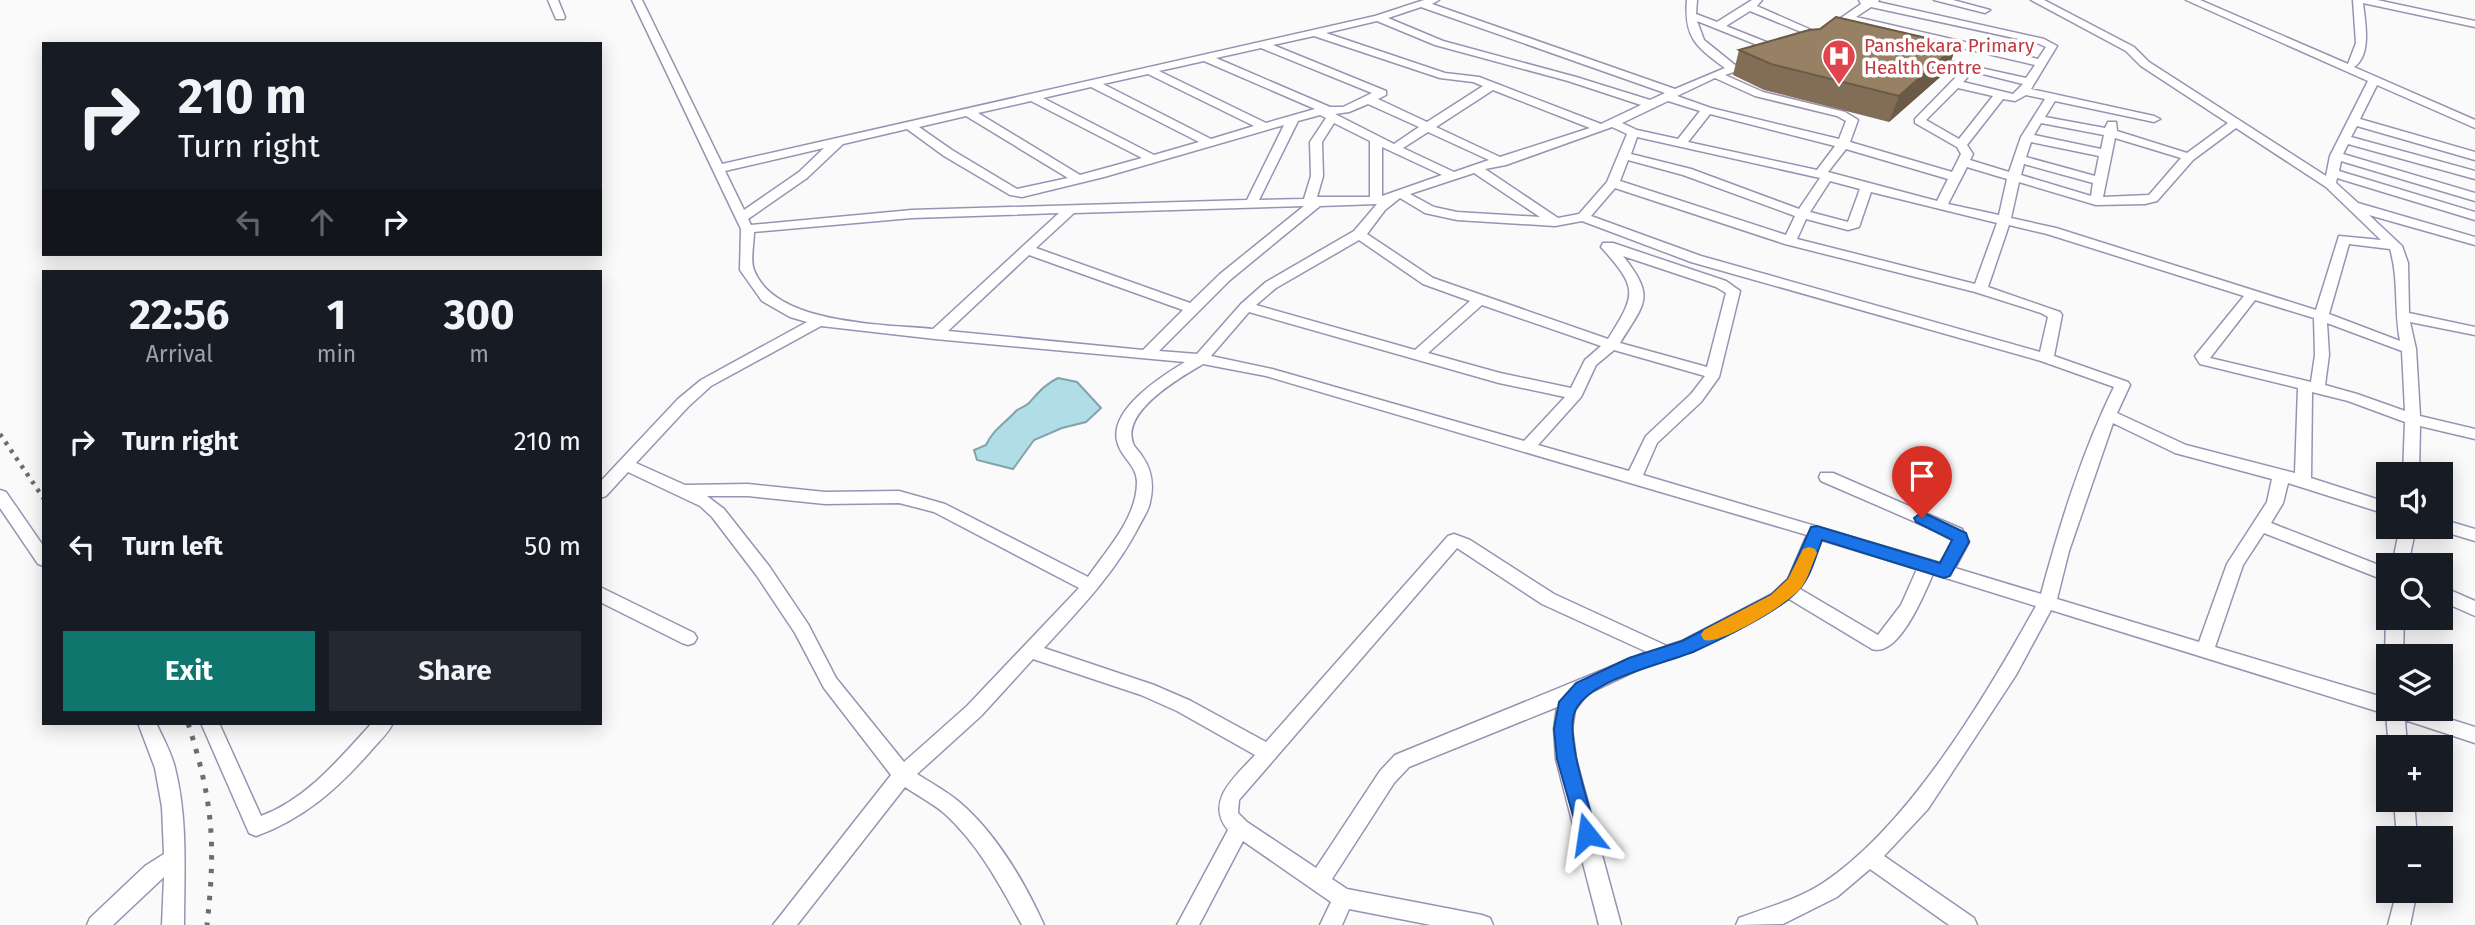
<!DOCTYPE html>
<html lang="en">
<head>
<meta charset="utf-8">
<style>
  :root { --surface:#171b24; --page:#242831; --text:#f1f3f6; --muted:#9ea1a6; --accent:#0f766e }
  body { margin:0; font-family:"Fira Sans",sans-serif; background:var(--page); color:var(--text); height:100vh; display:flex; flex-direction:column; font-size:26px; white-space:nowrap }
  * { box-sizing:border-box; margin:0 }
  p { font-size:23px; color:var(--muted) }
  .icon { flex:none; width:38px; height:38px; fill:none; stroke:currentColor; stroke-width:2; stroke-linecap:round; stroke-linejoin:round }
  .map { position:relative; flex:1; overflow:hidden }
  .panel { position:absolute; left:42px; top:270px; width:560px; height:455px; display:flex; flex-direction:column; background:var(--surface); border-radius:0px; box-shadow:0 4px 18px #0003 }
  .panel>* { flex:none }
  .banner { position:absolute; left:42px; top:42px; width:560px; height:214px; border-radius:0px; box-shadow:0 4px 18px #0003; background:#171b24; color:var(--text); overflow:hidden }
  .tools { position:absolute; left:2376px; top:462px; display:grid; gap:14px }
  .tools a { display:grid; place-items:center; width:77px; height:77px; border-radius:0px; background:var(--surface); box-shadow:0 4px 18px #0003; font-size:35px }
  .pin { position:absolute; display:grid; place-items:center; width:60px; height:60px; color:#fff; margin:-72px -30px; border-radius:50% 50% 50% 0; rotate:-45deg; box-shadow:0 0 7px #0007 }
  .pin .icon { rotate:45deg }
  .me { position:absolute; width:77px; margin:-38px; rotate:345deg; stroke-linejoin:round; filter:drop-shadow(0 0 5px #0008) }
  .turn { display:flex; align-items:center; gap:24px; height:147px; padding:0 21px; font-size:32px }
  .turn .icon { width:91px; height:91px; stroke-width:2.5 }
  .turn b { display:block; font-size:49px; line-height:60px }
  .lanes { display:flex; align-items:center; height:66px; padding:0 21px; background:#0003; justify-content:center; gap:35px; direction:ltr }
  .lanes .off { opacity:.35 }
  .eta { display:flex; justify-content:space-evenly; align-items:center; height:119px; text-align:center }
  .eta b { font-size:42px; font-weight:700; line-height:49px }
  .cta { display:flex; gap:14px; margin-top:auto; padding:14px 21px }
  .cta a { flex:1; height:80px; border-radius:0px; background:var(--accent); color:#fff; font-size:28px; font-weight:700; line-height:80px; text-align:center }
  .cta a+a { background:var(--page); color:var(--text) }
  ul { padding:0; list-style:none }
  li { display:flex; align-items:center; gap:21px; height:105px; padding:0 21px }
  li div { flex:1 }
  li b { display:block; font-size:26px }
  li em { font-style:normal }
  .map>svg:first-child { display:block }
  .water { fill:#b0dde6; stroke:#83a2ac; stroke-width:2 }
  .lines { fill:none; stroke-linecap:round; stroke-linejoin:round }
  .minor-casing { stroke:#9a92b3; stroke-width:3 }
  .minor { fill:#fff; fill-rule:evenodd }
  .rail-far1 { stroke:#6e6c73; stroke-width:4.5; stroke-dasharray:3.5 6; stroke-linecap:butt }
  .rail { stroke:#6e6c73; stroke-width:5; stroke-dasharray:4.5 9; stroke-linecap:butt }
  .wall { fill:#826e56 }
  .shaded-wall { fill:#6a5a46 }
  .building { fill:#978064; stroke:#6a5a46; stroke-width:2 }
  .route { fill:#1a73e8; stroke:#114b97; stroke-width:2 }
  .slow { fill:#f59e0b }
  .labels { text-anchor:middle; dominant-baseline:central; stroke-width:7; stroke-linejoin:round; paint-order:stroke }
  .far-health-label { font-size:19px; fill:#be3a42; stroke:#fff; text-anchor:start }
</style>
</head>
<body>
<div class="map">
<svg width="2475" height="925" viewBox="0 0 2475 925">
  <rect width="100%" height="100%" fill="#fafafa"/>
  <path class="water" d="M1058 378 1077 382 1101 408 1086 422 1062 428 1034 440 1013 469 977 460 974 450 986 445C992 431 1005 423 1015 412 1018 408 1025 407 1029 403 1039 392 1044 385 1058 378Z"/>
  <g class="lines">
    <g class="minor-casing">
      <g id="minor">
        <path d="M548 0H558L565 17 564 19H556Z"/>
        <path d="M632 0H642L722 164 1375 16 1424 0H1439L1432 4 1675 89 1725 68C1695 46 1684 37 1687 0H1697L1696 14 1717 22 1752 0H1762L1757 6 1825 36 1816 38 1750 11 1726 26 1784 49V53L1780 54 1697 21 1704 40 1735 65 1754 60 1759 63 1725 75 1763 92 1845 112 1858 120 1850 142 1952 172 1961 154 1957 147 1915 123V119L1957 76H1965L1967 78 1963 82 2013 94 2023 84 1926 60V56L2026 78 2035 65 1850 22 1833 33H1825V29L1861 4 1859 0H1879L1878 2 2044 39 2057 46 2031 89 2154 116 2160 119 2154 122 2055 101 2045 117 2105 128 2108 122H2116L2117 131 2187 153 2228 123 2141 66 2126 51 2031 0H2044L2134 47 2149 62 2326 176 2330 156 2368 81 2186 0H2200L2348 64 2356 43 2353 0H2377L2475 21V27L2363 3C2365 22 2372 55 2354 67L2475 120V128L2377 85 2360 119 2475 152V160L2357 126 2351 137 2475 171V179L2348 144 2343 154 2475 193V201L2341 161 2339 171 2475 212V220L2337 178 2336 183 2358 203 2475 237V245L2369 215 2402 246 2408 263 2409 313 2475 327V335L2410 322 2416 349 2420 416 2475 429V439L2420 426 2419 474H2403L2405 422 2348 401 2312 392 2311 478 2389 503V515L2288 483 2283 503 2271 523 2389 569V582L2264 533 2243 565 2215 647 2389 699V709H2418L2475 727V743L2405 720 2407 747 2389 748 2386 714 2051 610 2016 675 1928 809 1884 856 1974 918 1977 925H1949L1870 869 1837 897 1783 924 1736 925 1739 918C1768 907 1797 900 1823 883 1909 826 1986 696 2036 606L1933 574C1924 594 1899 658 1872 649L1789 599 1694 651 1642 668 1587 694 1575 710 1572 729 1576 759 1621 925H1599L1556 759 1554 729 1557 707 1409 767 1394 783 1332 879 1347 889 1482 915 1490 918 1493 925H1431L1349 909 1342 925H1320L1331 902 1243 841 1199 925H1177L1228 830C1204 801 1236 776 1255 755L1177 711 1141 695 1033 659 981 716 917 774C931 783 946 791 958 801 995 832 1024 881 1044 925H1022C1000 885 979 845 945 814 934 804 918 796 905 787L797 925H773L891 775 824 688 795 633 757 576 712 517 700 506 628 472 606 496 600 498V482L678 399 701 380 807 322 790 317 762 301 740 270 741 229ZM1421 7 1665 93 1650 100 1576 77 1443 41 1388 18ZM1871 7 2037 43 2046 47 2038 59 1856 17ZM1377 21 1435 45 1568 81 1641 105 1601 124 1479 77 1445 73 1326 33ZM1314 36 1440 78 1473 82 1483 86 1427 122 1378 99 1386 95V91L1273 45ZM1261 48 1372 93 1343 107H1330L1216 58ZM1204 61 1315 109 1266 123 1159 71ZM1148 74 1254 126 1211 139 1103 84ZM1715 78 1755 96 1837 116 1846 121 1839 139 1711 108 1677 96ZM1091 87 1199 142 1154 155 1043 98ZM1958 88 1993 96 1959 139 1926 120ZM1493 90 1590 128 1500 157 1436 127ZM2026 95 2045 99 2021 137 2009 172 1970 160 1973 154 1967 145 2003 99 2015 101ZM1031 101 1142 158 1080 175 978 113ZM1668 101 1700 111 1678 139 1637 130 1622 123ZM1368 104 1419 127 1394 144 1335 114 1349 112ZM1710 114 1835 146 1817 170 1688 142ZM1320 115 1326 118 1310 142 1311 176 1304 199 1259 200 1298 121ZM966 116 1068 178 1017 189 952 150 919 127ZM1334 123 1370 141V197H1317L1323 176 1322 142ZM2041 123 2104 135 2101 149 2034 135ZM1284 125 1247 200 912 210 751 225 748 219 807 178 843 144 907 129 944 156 1010 195 1022 197 1104 177ZM1612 127 1627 134 1607 182 1579 214 1558 218 1485 169 1506 165ZM2236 128 2326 187 2381 240 2339 236 2316 310 2056 228 2011 218 2019 182 2096 205 2145 204 2157 201 2193 160ZM1428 132 1489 160 1454 172 1403 148ZM1637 137 1820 178 1799 209 1691 169 1631 154ZM2115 138 2181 158 2149 195 2103 197ZM2031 142 2099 156 2095 176 2026 157ZM1382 147 1442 175 1382 196ZM824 148 799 172 744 210 725 171ZM1846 149 1948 179 1937 201 1828 172ZM1628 160 1683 175 1795 216 1786 235 1620 181ZM2024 164 2093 183 2091 196 2021 175ZM1967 167 2007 179 1999 215 1948 204ZM1474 173 1540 217 1457 212 1434 207 1410 194ZM1830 181 1860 189 1848 222 1810 212ZM1615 188 1785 244 1975 292 2041 313 2048 317 2040 352 1701 256 1591 216ZM1871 192 1997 223 1975 284 1797 239 1806 219 1848 230 1859 227ZM1400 198 1425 213 1457 220 1555 226 1582 221 1691 262 2041 361 2114 387C2082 452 2060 524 2041 594L1955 568 1969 542 1962 529 1833 473H1821L1819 477 1821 481 1950 537 1953 542 1940 563 1643 475 1657 443 1701 402 1719 377 1740 291 1726 281 1613 243H1603L1601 247C1639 289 1636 294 1608 339L1433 278 1367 234 1385 210ZM1377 204 1354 231 1266 282 1241 304 1197 354 1159 351 1230 280 1320 206ZM1304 206 1220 274 1190 303 1036 248 1074 213ZM1059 213 933 329C884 324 775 325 754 270 750 260 754 243 754 232L912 218ZM2009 225 2047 234 2244 296 2195 356 2200 364 2298 388 2295 473 2186 445 2117 413 2130 385 2128 382 2054 356 2062 315 2060 312 1988 287ZM1359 240 1423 284 1470 301 1415 350 1256 305 1276 288ZM2349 244 2390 249C2399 278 2394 311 2400 341L2329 314ZM1029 255 1183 310 1143 350 948 331ZM1623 256 1716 287 1726 293 1707 367 1620 343C1645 302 1656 298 1623 256ZM2255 300 2314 318 2315 355 2311 382 2210 358ZM1482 305 1601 346 1585 360 1571 388 1500 373 1428 353ZM1249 312 1499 383 1565 397 1524 441 1272 369 1211 356ZM2327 323 2402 351 2405 411 2357 394 2325 385 2329 355ZM821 326 935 339 1185 362C1162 376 1106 411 1118 444 1122 458 1137 466 1137 482 1137 518 1107 549 1088 577L945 504 899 491 825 492 748 484 685 485 636 463 688 407 711 386ZM1614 350 1705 376 1691 394 1646 436 1629 471 1538 445 1581 397 1596 365ZM1203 364 1266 376 1807 535 1788 579 1772 594 1682 641 1667 646 1554 594 1470 540 1454 534 1448 536 1266 742 1191 701 1154 685 1044 648C1079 610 1115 573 1139 526 1143 518 1149 510 1150 502 1154 485 1152 470 1142 456 1140 452 1134 447 1133 443 1121 411 1181 377 1203 364ZM2113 423 2175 453 2272 479 2267 502 2227 564 2199 642 2057 599 2069 551ZM707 496H748L825 504 899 503 934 512 1079 588 967 706 904 762 836 678 808 624 769 566 724 509ZM1822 540 1917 569 1901 605 1878 635 1800 589ZM1457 548 1542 604 1647 652 1395 755 1380 771 1316 868 1247 822 1238 813 1239 800Z"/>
        <path d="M1934 0H1953L1990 10 1985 13Z"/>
        <path d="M0 490 6 492 44 547V566L38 564 0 508Z"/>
        <path d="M2441 519 2475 529V541L2435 529 2434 527H2441Z"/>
        <path d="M2400 527H2416L2408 565H2392Z"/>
        <path d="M2441 586 2475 601V616L2441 601Z"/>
        <path d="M600 587 694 633 697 638 694 643 688 645 682 643 600 602Z"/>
        <path d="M2389 613V618H2404L2403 656H2389V661L2385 656 2386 618Z"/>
        <path d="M138 723H156C163 738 171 752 175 768 188 819 184 873 184 925H162L164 877 113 925H87L90 918 145 866 164 854 162 807 155 768Z"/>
        <path d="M201 723H219L261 816C307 799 340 758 372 723H393C388 734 377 743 369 753 336 790 303 819 256 836L249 833Z"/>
        <path d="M2394 800H2414L2417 838H2397Z"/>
        <path d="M2397 891H2417L2410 925H2388Z"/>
      </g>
    </g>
    <use href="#minor" class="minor"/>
    <path class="rail-far1" d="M0 434 44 499"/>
    <path class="rail" d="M188 723C213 802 216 843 207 925"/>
  </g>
  <path class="wall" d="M1820 29 1957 45 1947 71 1889 122 1764 90 1733 75 1739 50Z"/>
  <path class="shaded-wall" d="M1957 45 1947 71 1889 122 1899 96Z"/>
  <path class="building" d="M1836 17 1957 45 1899 96 1771 64 1739 50 1809 30 1820 29Z"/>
  <path class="route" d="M1922 512 1966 533 1969 542 1950 576 1944 578 1822 540C1816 555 1811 576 1800 588 1782 610 1722 639 1695 651 1664 664 1593 678 1576 709 1563 732 1590 808 1597 834L1594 840 1587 843 1580 840 1557 759 1554 729 1559 702 1576 683 1629 658 1682 641 1771 595 1788 579 1811 527 1817 526 1940 563 1952 540 1916 522 1914 518Z"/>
  <path class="slow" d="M1809 547 1815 549 1817 553C1812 564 1808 579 1801 588 1789 603 1721 645 1704 640L1701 635 1704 630 1771 595 1788 579 1803 549Z"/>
  <defs>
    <g id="hospital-pin" transform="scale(1.75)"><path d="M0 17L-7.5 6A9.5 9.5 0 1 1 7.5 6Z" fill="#e0444e" stroke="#fff"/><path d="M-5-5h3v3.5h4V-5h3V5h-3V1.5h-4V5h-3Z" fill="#fff"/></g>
  </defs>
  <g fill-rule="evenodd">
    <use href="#hospital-pin" x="1839" y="56"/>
  </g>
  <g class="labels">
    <g class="far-health-label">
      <text x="1864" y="45">Panshekara Primary<tspan x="1864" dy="22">Health Centre</tspan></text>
    </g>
  </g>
</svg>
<div class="tools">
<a><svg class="icon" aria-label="sound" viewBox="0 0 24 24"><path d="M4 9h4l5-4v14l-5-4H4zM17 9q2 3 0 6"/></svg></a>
<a><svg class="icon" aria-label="search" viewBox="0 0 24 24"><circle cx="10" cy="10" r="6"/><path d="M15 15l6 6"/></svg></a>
<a><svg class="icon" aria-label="layers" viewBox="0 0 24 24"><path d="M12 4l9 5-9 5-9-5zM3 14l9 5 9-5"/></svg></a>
<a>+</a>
<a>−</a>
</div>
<div class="pin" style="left:1922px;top:518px;background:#d93025"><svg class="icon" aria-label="arrive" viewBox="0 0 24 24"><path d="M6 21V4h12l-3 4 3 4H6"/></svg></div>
<svg class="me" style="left:1587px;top:834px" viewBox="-20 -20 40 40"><path d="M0-17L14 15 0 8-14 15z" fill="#1a73e8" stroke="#fff" stroke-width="4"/></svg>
<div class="banner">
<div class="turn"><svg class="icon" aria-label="right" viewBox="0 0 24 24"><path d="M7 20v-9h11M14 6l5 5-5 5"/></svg><div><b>210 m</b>Turn right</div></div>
<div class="lanes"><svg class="icon off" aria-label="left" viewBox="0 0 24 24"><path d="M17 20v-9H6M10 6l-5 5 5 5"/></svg><svg class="icon off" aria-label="ahead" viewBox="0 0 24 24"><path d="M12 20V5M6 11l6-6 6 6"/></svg><svg class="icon" aria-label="right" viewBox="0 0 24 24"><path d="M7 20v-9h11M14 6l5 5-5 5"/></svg></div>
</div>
<section class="panel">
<div class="eta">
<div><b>22:56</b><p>Arrival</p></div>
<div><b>1</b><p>min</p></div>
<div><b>300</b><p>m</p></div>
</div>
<ul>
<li><svg class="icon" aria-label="right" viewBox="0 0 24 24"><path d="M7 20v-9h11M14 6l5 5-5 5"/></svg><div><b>Turn right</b></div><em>210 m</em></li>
<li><svg class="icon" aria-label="left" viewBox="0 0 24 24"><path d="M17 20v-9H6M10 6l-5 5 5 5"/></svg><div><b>Turn left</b></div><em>50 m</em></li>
</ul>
<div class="cta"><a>Exit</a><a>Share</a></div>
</section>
</div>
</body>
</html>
